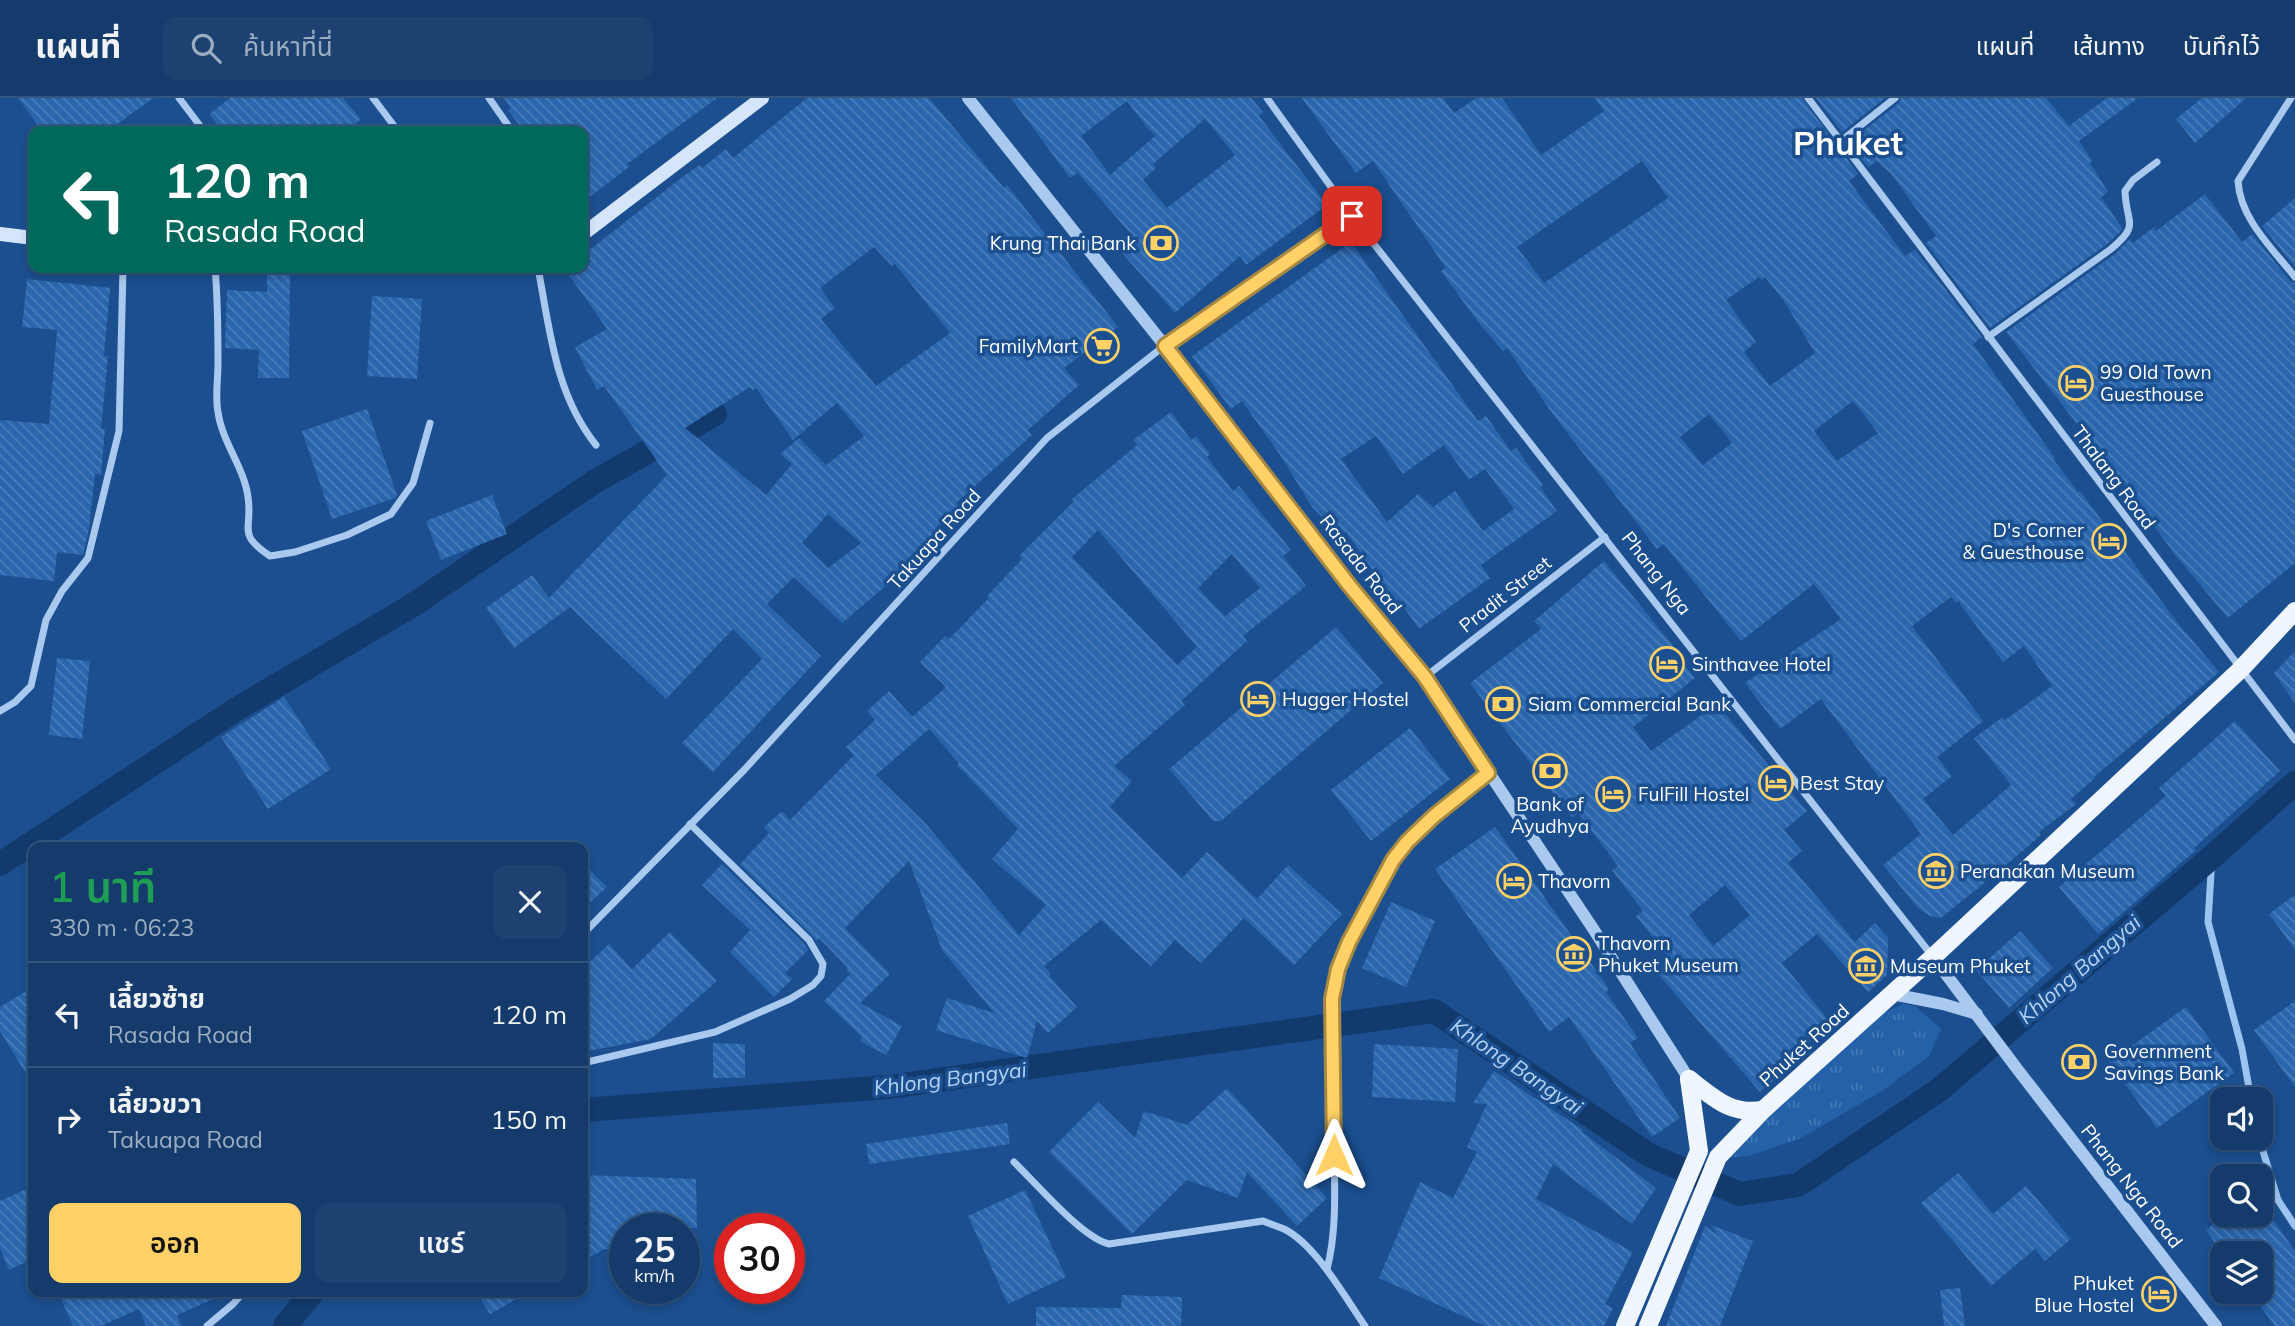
<!DOCTYPE html>
<html lang="th">
<head>
<meta charset="utf-8">
<style>
  :root { --surface:#143b6b; --page:#1d4271; --text:#f1f3f6; --muted:#9dadc1; --line:#33557e; --accent:#ffd166 }
  body { margin:0; font-family:Mulish,"Noto Sans Thai",sans-serif; background:var(--page); color:var(--text); height:100vh; display:flex; flex-direction:column; font-size:26px; white-space:nowrap }
  * { box-sizing:border-box; margin:0 }
  p { font-size:23px; color:var(--muted) }
  .icon { flex:none; width:38px; height:38px; fill:none; stroke:currentColor; stroke-width:2; stroke-linecap:round; stroke-linejoin:round }
  .map { position:relative; flex:1; overflow:hidden }
  .panel { position:absolute; left:28px; top:744px; width:560px; height:455px; display:flex; flex-direction:column; background:var(--surface); border-radius:14px; box-shadow:0 4px 10px #0003,0 0 0 2px var(--line) }
  .panel>* { flex:none }
  .banner { position:absolute; left:28px; top:28px; width:560px; height:147px; border-radius:14px; box-shadow:0 4px 10px #0003,0 0 0 2px var(--line); background:#00695c; color:#fff; overflow:hidden }
  .buttons { position:absolute; left:2210px; top:989px; display:grid; gap:14px }
  .buttons a { display:grid; place-items:center; width:63px; height:63px; border-radius:14px; background:var(--surface); box-shadow:0 4px 10px #0003,0 0 0 2px var(--line); font-size:35px }
  .speed { position:absolute; left:609px; top:1115px; display:flex; gap:14px; font-size:35px; font-weight:700; text-align:center }
  .speed>* { display:grid; place-content:center; width:91px; height:91px; border-radius:50%; background:var(--surface); box-shadow:0 4px 10px #0003,0 0 0 2px var(--line); line-height:1 }
  .speed small { font-size:18px; font-weight:400 }
  .speed .limit { border:10px solid #d22; background:#fff; color:#111 }
  .pin { position:absolute; display:grid; place-items:center; width:60px; height:60px; color:#fff; margin:-30px; border-radius:14px; box-shadow:0 4px 10px #0006 }
  .me { position:absolute; width:77px; margin:-38px; rotate:0deg; stroke-linejoin:round; filter:drop-shadow(0 0 5px #0008) }
  .turn { display:flex; align-items:center; gap:24px; height:147px; padding:0 21px; font-size:32px }
  .turn .icon { width:91px; height:91px; stroke-width:2.5 }
  .turn b { display:block; font-size:49px; line-height:60px }
  .round { display:grid; place-items:center; flex:none; width:74px; height:74px; border-radius:14px; background:var(--page) }
  .overview { display:flex; align-items:center; justify-content:space-between; height:119px; padding:0 21px }
  h1 { font-size:42px; font-weight:600; line-height:52px; color:#1e9e55 }
  .action { display:flex; gap:14px; margin-top:auto; padding:14px 21px }
  .action a { flex:1; height:80px; border-radius:14px; background:var(--accent); color:#111; font-size:28px; font-weight:600; line-height:80px; text-align:center }
  .action a+a { background:var(--page); color:var(--text) }
  ul { padding:0; list-style:none }
  li { display:flex; align-items:center; gap:21px; height:105px; padding:0 21px; border-top:2px solid var(--line) }
  li div { flex:1 }
  li b { display:block; font-size:26px }
  li em { font-style:normal }
  header { display:flex; align-items:center; gap:42px; box-sizing:border-box; height:98px; padding:0 35px; background:var(--surface); border-bottom:2px solid var(--line) }
  header strong { font-size:33px }
  nav { display:flex; gap:38px; margin-inline-start:auto; font-size:24px }
  .search { width:490px; height:63px; background:var(--page); display:flex; align-items:center; gap:18px; box-sizing:border-box; padding:0 24px; border-radius:14px; color:var(--muted); font-size:26px }
  .map>svg:first-child { display:block }
  .park { fill:url(#park-tufts) }
  .lines { fill:none; stroke-linecap:round; stroke-linejoin:round }
  .stream { stroke:#9cc4f0; stroke-width:7 }
  .canal { stroke:#123a6d; stroke-width:24 }
  .building { fill:url(#building-back-hatch); fill-rule:evenodd }
  .minor { stroke:#a9c9ee; stroke-width:7 }
  .tertiary { stroke:#a9c9ee; stroke-width:12 }
  .secondary { stroke:#d6e6fa; stroke-width:14 }
  .primary { stroke:#f0f6ff; stroke-width:18 }
  .route-casing { stroke:#a68842; stroke-width:18 }
  .route { stroke:#ffd166; stroke-width:12 }
  .labels { text-anchor:middle; dominant-baseline:central; stroke-width:7; stroke-linejoin:round; paint-order:stroke }
  .poi-label { font-size:19px; fill:#fff; stroke:#1b4f8f; text-anchor:start }
  .street-label { font-size:19px; fill:#fff; stroke:#1b4f8f }
  .water-label { font-size:21px; font-style:italic; fill:#b5d3f5; stroke:#1b4f8f }
  .town-label { font-size:33px; font-weight:bold; fill:#fff; stroke:#1b4f8f }
</style>
</head>
<body>
<header>
<strong>แผนที่</strong>
<div class="search"><svg class="icon" aria-label="search" viewBox="0 0 24 24"><circle cx="10" cy="10" r="6"/><path d="M15 15l6 6"/></svg>ค้นหาที่นี่</div>
<nav><a>แผนที่</a><a>เส้นทาง</a><a>บันทึกไว้</a></nav>
</header>
<div class="map">
<svg width="2295" height="1228" viewBox="0 0 2295 1228">
  <defs>
    <pattern id="park-tufts" width="24" height="20" patternUnits="userSpaceOnUse" patternTransform="scale(1.75)"><rect width="24" height="20" fill="#2461a8"/><path d="M3 7l-1-3M5 7V3M7 7l1-3M15 17l-1-3M17 17v-4M19 17l1-3" fill="none" stroke="#4579b5"/></pattern>
    <pattern id="building-back-hatch" width="6" height="6" patternUnits="userSpaceOnUse" patternTransform="scale(1.75)"><rect width="6" height="6" fill="#2a66ad"/><path d="M-1 5l2 2M0 0l6 6M5-1l2 2" fill="none" stroke="#4a7db9"/></pattern>
  </defs>
  <rect width="100%" height="100%" fill="#1b4f8f"/>
  <path class="park" d="M1903 906 1915 908 1941 931 1929 958 1882 993 1801 1040 1749 1058 1721 1060 1884 915Z"/>
  <g class="lines">
    <g class="stream">
      <path d="M2212 759 2208 824 2242 951 2251 1001"/>
      <path d="M2259 1040 2278 1102 2295 1128"/>
    </g>
    <g class="canal">
      <path d="M0 766 235 612 413 507 594 384 715 316"/>
      <path d="M583 1012 888 989 1434 913 1649 1057 1740 1096 1798 1087 1939 992 2212 759 2295 685"/>
      <path d="M285 1228 313 1194"/>
    </g>
  </g>
  <g class="building">
    <path d="M18 0H153L108 33H37V26Z"/>
    <path d="M230 0H343L361 21 347 33H245L220 31 209 16Z"/>
    <path d="M504 0H717L627 66 629 69 583 104V33H524L508 12 511 10Z"/>
    <path d="M807 0H929L1004 90 1007 87 1118 229 1064 270 1079 287 1028 332 1032 337 956 405 959 408 939 425 942 429 888 486 842 525 794 479 767 506 821 558 713 674 682 645 762 561 733 531 666 601 570 509 514 550 486 510 532 477 549 500 667 377 604 288 597 292 575 249 607 231 564 170H583V157L685 77 700 67 702 70 726 51 733 60ZM874 149 892 168 895 166 950 235 876 288 821 221 835 210 820 190ZM750 289 753 292 756 290 793 342 837 305 864 338 826 367 799 340 780 356 792 366 766 397 685 330ZM828 416 861 445 828 470 802 445Z"/>
    <path d="M1011 0H1251L1263 14 1259 18 1327 107 1246 167 1240 158 1175 215 1115 147 1130 135 1078 75 1070 80ZM1127 3 1149 32 1156 37 1110 77 1081 38ZM1205 21 1235 57 1167 110 1143 82 1156 70 1153 66Z"/>
    <path d="M1302 0H1443L1454 15 1476 0H1502L1541 57 1604 13 1595 0H1802L1858 76 1849 83 1905 158 1915 152 1982 239 1973 246 2055 360 2053 361 2078 394 2080 393 2177 524 2219 574 2094 679 2095 680 2071 701 2076 706 2039 734 2041 737 2005 768 1941 820 1930 818 1918 810 1883 767 1921 736 1821 601 1780 631 1745 585 1841 521 1814 486 1741 543 1664 446 1657 451 1552 315 1507 250 1503 253 1478 224 1441 173 1446 170 1373 63 1356 75ZM1642 63 1668 100 1544 185 1517 149ZM1759 179 1761 182 1765 179 1784 203 1815 255 1770 288 1744 254 1756 244 1726 202ZM1853 303 1878 335 1837 363 1814 333ZM1709 316 1732 345 1703 367 1680 339ZM1951 499 1956 505 1958 503 2003 564 2024 548 2052 588 2005 622 2003 619 1974 640 2011 687 1953 737 1923 701 1952 678 1937 659 1983 623 1912 528Z"/>
    <path d="M1816 0H1885L1842 34Z"/>
    <path d="M1901 0H2046L2069 28 2107 0H2138L2079 43 2092 63 2090 65 2108 94 2101 99 2122 130 2121 133 2107 146 1990 230 1926 145 1936 138 1892 77 1877 63 1868 69 1849 44 1899 5Z"/>
    <path d="M2202 0H2246L2195 45 2176 21Z"/>
    <path d="M2205 96 2242 144 2252 136 2290 183 2295 185V465L2228 520 2176 458 2121 383 2006 234 2115 156 2130 141 2133 145 2154 129 2156 133Z"/>
    <path d="M2295 100V169L2262 128Z"/>
    <path d="M1351 144 1478 323 1486 318 1511 353 1516 350 1543 387 1540 389 1557 413 1481 467 1490 480 1419 531 1398 501 1394 503 1346 434 1341 438 1312 409 1280 357 1242 303 1231 311 1192 258ZM1376 338 1403 376 1444 347 1469 382 1485 371 1514 411 1483 433 1455 393 1433 409 1418 396 1387 424 1341 361Z"/>
    <path d="M267 175 290 176 289 280H258L259 252 225 250 227 192 267 194Z"/>
    <path d="M27 181 110 190 104 258H108L101 331H105L101 377 95 376 89 430 83 457 57 454 54 483 0 477V322L49 326 57 232 22 229Z"/>
    <path d="M372 198 422 201 417 281 367 278Z"/>
    <path d="M367 311 397 397 395 400 332 421 302 333Z"/>
    <path d="M1171 314 1191 342 1196 338 1210 356 1207 359 1233 393 1239 388 1291 452 1283 458 1306 488 1243 538 1247 543 1181 603 1185 607 1114 668 1132 683 1110 709 1182 780 1207 754 1257 801 1288 767 1342 816 1294 867 1244 820 1201 865 1175 842 1151 868 1101 822 1044 868 1051 876 1049 878 1077 909 1048 935 1037 923 1027 960 936 932 947 900 994 915 942 852 909 763 845 830 890 876 860 905 902 928 886 957 860 943 862 939 824 903 850 876 846 872 848 870 819 840 817 843 740 766 769 735 764 729 782 713 790 722 854 657 846 649 875 622 867 613 889 593 912 619 946 589 920 564 945 538 949 541 989 500 987 498 1022 461 1019 458 1074 403 1072 401 1137 347 1133 342ZM1098 432 1197 549 1177 567 1072 459ZM1232 456 1260 490 1225 518 1198 490ZM929 631 959 665 957 667 1018 731 992 761 1046 807 1019 837 927 727 876 677Z"/>
    <path d="M492 397 507 436 441 462 426 423Z"/>
    <path d="M1604 463 1679 555 1676 557 1695 580 1633 629 1651 653 1717 606 1807 713 1784 732 1802 753 1788 765 1855 844 1875 825 1888 840 1887 877 1868 894 1817 836 1782 865 1831 925 1788 965 1790 968 1760 994 1658 876 1672 864 1636 818 1643 813 1612 772 1618 768 1578 715 1572 720 1470 585 1541 531 1534 523ZM1725 787 1750 817 1713 848 1689 817Z"/>
    <path d="M1336 529 1383 585 1221 723H1213L1169 671Z"/>
    <path d="M2295 553V605L2274 575Z"/>
    <path d="M57 560 90 563 82 641 49 637Z"/>
    <path d="M284 599 331 671 268 711 221 639Z"/>
    <path d="M2235 623 2280 673 2194 750 2196 752 2098 836 2059 789 2166 698 2159 690Z"/>
    <path d="M1410 630 1450 681 1371 743 1331 692Z"/>
    <path d="M1495 729 1609 891 1606 894 1638 940 1630 945 1680 1020 1652 1039 1569 919 1549 934 1435 771Z"/>
    <path d="M583 765 607 789 583 811Z"/>
    <path d="M722 766 804 846 808 852 785 875 792 881 774 899 730 854 750 832 702 787Z"/>
    <path d="M2295 797V852L2269 816Z"/>
    <path d="M1391 804 1435 823 1406 889 1362 870Z"/>
    <path d="M2020 833 2053 870 2009 910 1976 872Z"/>
    <path d="M670 834 717 883 651 941 583 954V870L609 846 632 871Z"/>
    <path d="M33 889V987L0 933V909Z"/>
    <path d="M2295 903V989L2254 932Z"/>
    <path d="M2186 909 2234 975 2157 1030 2109 964Z"/>
    <path d="M713 945 745 946V980H713Z"/>
    <path d="M1374 946 1458 951 1455 1004 1372 999Z"/>
    <path d="M1494 973 1583 1032 1582 1034 1656 1090 1632 1126 1553 1066 1536 1101 1633 1154 1605 1206 1613 1210 1604 1228H1485L1379 1180 1420 1084 1453 1100 1477 1054 1467 1049 1487 1006 1473 1005Z"/>
    <path d="M1227 990 1327 1100 1297 1128 1247 1074 1238 1100 1187 1082 1132 1136 1049 1054 1098 1004 1135 1040 1144 1013 1187 1027Z"/>
    <path d="M1007 1025 1010 1046 869 1066 866 1046Z"/>
    <path d="M1958 1075 1993 1116 2026 1088 2071 1141 2045 1163 2035 1151 1991 1188 1921 1105Z"/>
    <path d="M583 1077 696 1081 697 1130H625V1152L604 1151 583 1163Z"/>
    <path d="M33 1088V1161L9 1172 0 1150V1103Z"/>
    <path d="M1025 1092 1066 1179 1008 1206 968 1118Z"/>
    <path d="M2227 1116H2269L2295 1153V1228H2275L2250 1194H2261V1155H2222L2206 1132Z"/>
    <path d="M1711 1127 1753 1143 1720 1228H1666L1705 1128 1718 1137Z"/>
    <path d="M1960 1190 1965 1228H1944L1940 1192Z"/>
    <path d="M58 1194H229L177 1217 182 1228H146L139 1211 101 1228H73Z"/>
    <path d="M476 1194H529L490 1216Z"/>
    <path d="M1122 1197 1182 1199 1181 1228H1036V1209L1121 1210Z"/>
  </g>
  <g class="lines">
    <g class="minor">
      <path d="M179 0 204 33"/>
      <path d="M373 0 398 33"/>
      <path d="M489 0 512 33"/>
      <path d="M1267 0 1352 118 1933 859"/>
      <path d="M1808 0 2295 642"/>
      <path d="M2291 0 2238 83C2240 121 2273 151 2295 179"/>
      <path d="M1841 43 1895 0"/>
      <path d="M215 170C218 202 218 234 218 266 218 281 215 299 218 314 222 344 244 369 248 399 253 432 236 435 270 458L295 454 347 437 391 416 413 385 430 325"/>
      <path d="M538 170C550 232 555 296 596 347"/>
      <path d="M1988 239 2111 151C2141 126 2126 126 2125 93L2133 82 2157 64"/>
      <path d="M1425 579 1605 439"/>
      <path d="M0 613 15 604 31 588 46 522 62 493 88 460 119 333 123 170"/>
      <path d="M583 836 745 671 1047 340 1173 241 1352 118"/>
      <path d="M583 965 715 934 790 901 813 887 821 878 823 866 809 842 690 726"/>
      <path d="M1014 1064C1036 1085 1082 1140 1109 1146L1263 1123C1270 1126 1277 1128 1284 1131 1315 1146 1345 1199 1365 1228"/>
      <path d="M1327 1171C1338 1129 1334 1083 1334 1039 1334 1009 1334 979 1333 949 1333 933 1330 916 1332 901 1335 860 1380 775 1407 744 1430 718 1460 697 1488 675"/>
      <path d="M207 1228 233 1206 244 1194"/>
    </g>
    <g class="tertiary">
      <path d="M968 0 1165 248 1349 487 1425 579 1592 829 1689 981"/>
      <path d="M1933 859 2018 972 2216 1228"/>
      <path d="M1892 896 1943 906 1977 916"/>
    </g>
    <g class="secondary">
      <path d="M0 136 33 140"/>
      <path d="M583 136 762 0"/>
    </g>
    <g class="primary">
      <path d="M1689 981C1714 1000 1730 1017 1763 1012"/>
      <path d="M1625 1228 1699 1053 1689 981"/>
      <path d="M1648 1228 1718 1059 1763 1012 1933 859 2240 572 2295 513"/>
    </g>
  </g>
  <g class="lines">
    <g class="route-casing">
      <path id="route" d="M1334 1057 1332 901 1338 871 1349 844 1393 762 1407 744 1434 718 1488 675 1425 579 1349 487 1165 248 1352 118"/>
    </g>
    <use href="#route" class="route"/>
  </g>
  <defs>
    <g id="bank-ring" transform="scale(1.75)"><circle r="9.5" fill="#1b4f8f" stroke="#ffd166" stroke-width="1.5"/><path d="M-6-4H6V4H-6ZM0-2.3a2.3 2.3 0 1 0 0 4.6a2.3 2.3 0 1 0 0-4.6Z" fill="#ffd166"/></g>
    <g id="supermarket-ring" transform="scale(1.75)"><circle r="9.5" fill="#1b4f8f" stroke="#ffd166" stroke-width="1.5"/><path d="M-6-5.5h2.5l.6 2H6L4.5 2H-2.5L-4.4-4H-6ZM-1.5 3.2a1.3 1.3 0 1 0 .1 0ZM3 3.2a1.3 1.3 0 1 0 .1 0Z" fill="#ffd166"/></g>
    <g id="hotel-ring" transform="scale(1.75)"><circle r="9.5" fill="#1b4f8f" stroke="#ffd166" stroke-width="1.5"/><path d="M-6-4.5h1.5V1H6V5H4.5V3h-9V5H-6ZM-4 0a1.8 1.8 0 1 1 3.6 0ZM.5 0V-2.5h3Q6-2.5 6 0Z" fill="#ffd166"/></g>
    <g id="museum-ring" transform="scale(1.75)"><circle r="9.5" fill="#1b4f8f" stroke="#ffd166" stroke-width="1.5"/><path d="M0-6L6-3V-2H-6V-3ZM-5-1h2V3h-2ZM-1-1h2V3h-2ZM3-1h2V3H3ZM-6 4H6V6H-6Z" fill="#ffd166"/></g>
  </defs>
  <g fill-rule="evenodd">
    <use href="#bank-ring" x="1161" y="145"/>
    <use href="#supermarket-ring" x="1102" y="248"/>
    <use href="#hotel-ring" x="2076" y="285"/>
    <use href="#hotel-ring" x="2109" y="443"/>
    <use href="#hotel-ring" x="1667" y="566"/>
    <use href="#hotel-ring" x="1258" y="601"/>
    <use href="#bank-ring" x="1503" y="606"/>
    <use href="#bank-ring" x="1550" y="673"/>
    <use href="#hotel-ring" x="1776" y="685"/>
    <use href="#hotel-ring" x="1613" y="696"/>
    <use href="#museum-ring" x="1936" y="773"/>
    <use href="#hotel-ring" x="1514" y="783"/>
    <use href="#museum-ring" x="1574" y="856"/>
    <use href="#museum-ring" x="1866" y="868"/>
    <use href="#bank-ring" x="2079" y="964"/>
    <use href="#hotel-ring" x="2159" y="1196"/>
  </g>
  <g class="labels">
    <g class="poi-label">
      <text x="1136" y="145" text-anchor="end">Krung Thai Bank</text>
      <text x="1078" y="248" text-anchor="end">FamilyMart</text>
      <text x="2100" y="274">99 Old Town<tspan x="2100" dy="22">Guesthouse</tspan></text>
      <text x="2084" y="432" text-anchor="end">D's Corner<tspan x="2084" dy="22">&amp; Guesthouse</tspan></text>
      <text x="1692" y="566">Sinthavee Hotel</text>
      <text x="1282" y="601">Hugger Hostel</text>
      <text x="1528" y="606">Siam Commercial Bank</text>
      <text x="1800" y="685">Best Stay</text>
      <text x="1638" y="696">FulFill Hostel</text>
      <text x="1550" y="706" text-anchor="middle">Bank of<tspan x="1550" dy="22">Ayudhya</tspan></text>
      <text x="1960" y="773">Peranakan Museum</text>
      <text x="1538" y="783">Thavorn</text>
      <text x="1598" y="845">Thavorn<tspan x="1598" dy="22">Phuket Museum</tspan></text>
      <text x="1890" y="868">Museum Phuket</text>
      <text x="2104" y="953">Government<tspan x="2104" dy="22">Savings Bank</tspan></text>
      <text x="2134" y="1185" text-anchor="end">Phuket<tspan x="2134" dy="22">Blue Hostel</tspan></text>
    </g>
    <g class="street-label">
      <text transform="translate(2114 379) rotate(53)">Thalang Road</text>
      <text transform="translate(934 441) rotate(-48)">Takuapa Road</text>
      <text transform="translate(1361 466) rotate(52)">Rasada Road</text>
      <text transform="translate(1657 475) rotate(52)">Phang Nga</text>
      <text transform="translate(1505 496) rotate(-38)">Pradit Street</text>
      <text transform="translate(1804 947) rotate(-42)">Phuket Road</text>
      <text transform="translate(2132 1088) rotate(52)">Phang Nga Road</text>
    </g>
    <g class="water-label">
      <text transform="translate(2079 871) rotate(-41)">Khlong Bangyai</text>
      <text transform="translate(1517 968) rotate(34)">Khlong Bangyai</text>
      <text transform="translate(950 980) rotate(-7)">Khlong Bangyai</text>
    </g>
    <g class="town-label">
      <text x="1848" y="44">Phuket</text>
    </g>
  </g>
</svg>
<div class="buttons">
<a><svg class="icon" aria-label="sound" viewBox="0 0 24 24"><path d="M4 9h4l5-4v14l-5-4H4zM17 9q2 3 0 6"/></svg></a>
<a><svg class="icon" aria-label="search" viewBox="0 0 24 24"><circle cx="10" cy="10" r="6"/><path d="M15 15l6 6"/></svg></a>
<a><svg class="icon" aria-label="layers" viewBox="0 0 24 24"><path d="M12 4l9 5-9 5-9-5zM3 14l9 5 9-5"/></svg></a>
</div>
<div class="speed"><div>25<small>km/h</small></div><div class="limit">30</div></div>
<div class="pin" style="left:1352px;top:118px;background:#d93025"><svg class="icon" aria-label="arrive" viewBox="0 0 24 24"><path d="M6 21V4h12l-3 4 3 4H6"/></svg></div>
<svg class="me" style="left:1334px;top:1057px" viewBox="-20 -20 40 40"><path d="M0-17L14 15 0 8-14 15z" fill="#ffd166" stroke="#fff" stroke-width="4"/></svg>
<div class="banner">
<div class="turn"><svg class="icon" aria-label="left" viewBox="0 0 24 24"><path d="M17 20v-9H6M10 6l-5 5 5 5"/></svg><div><b>120 m</b>Rasada Road</div></div>
</div>
<section class="panel">
<div class="overview"><div><h1>1 นาที</h1><p>330 m · 06:23</p></div><a class="round"><svg class="icon" aria-label="close" viewBox="0 0 24 24"><path d="M6 6l12 12M18 6L6 18"/></svg></a></div>
<ul>
<li><svg class="icon" aria-label="left" viewBox="0 0 24 24"><path d="M17 20v-9H6M10 6l-5 5 5 5"/></svg><div><b>เลี้ยวซ้าย</b><p>Rasada Road</p></div><em>120 m</em></li>
<li><svg class="icon" aria-label="right" viewBox="0 0 24 24"><path d="M7 20v-9h11M14 6l5 5-5 5"/></svg><div><b>เลี้ยวขวา</b><p>Takuapa Road</p></div><em>150 m</em></li>
</ul>
<div class="action"><a>ออก</a><a>แชร์</a></div>
</section>
</div>
</body>
</html>
